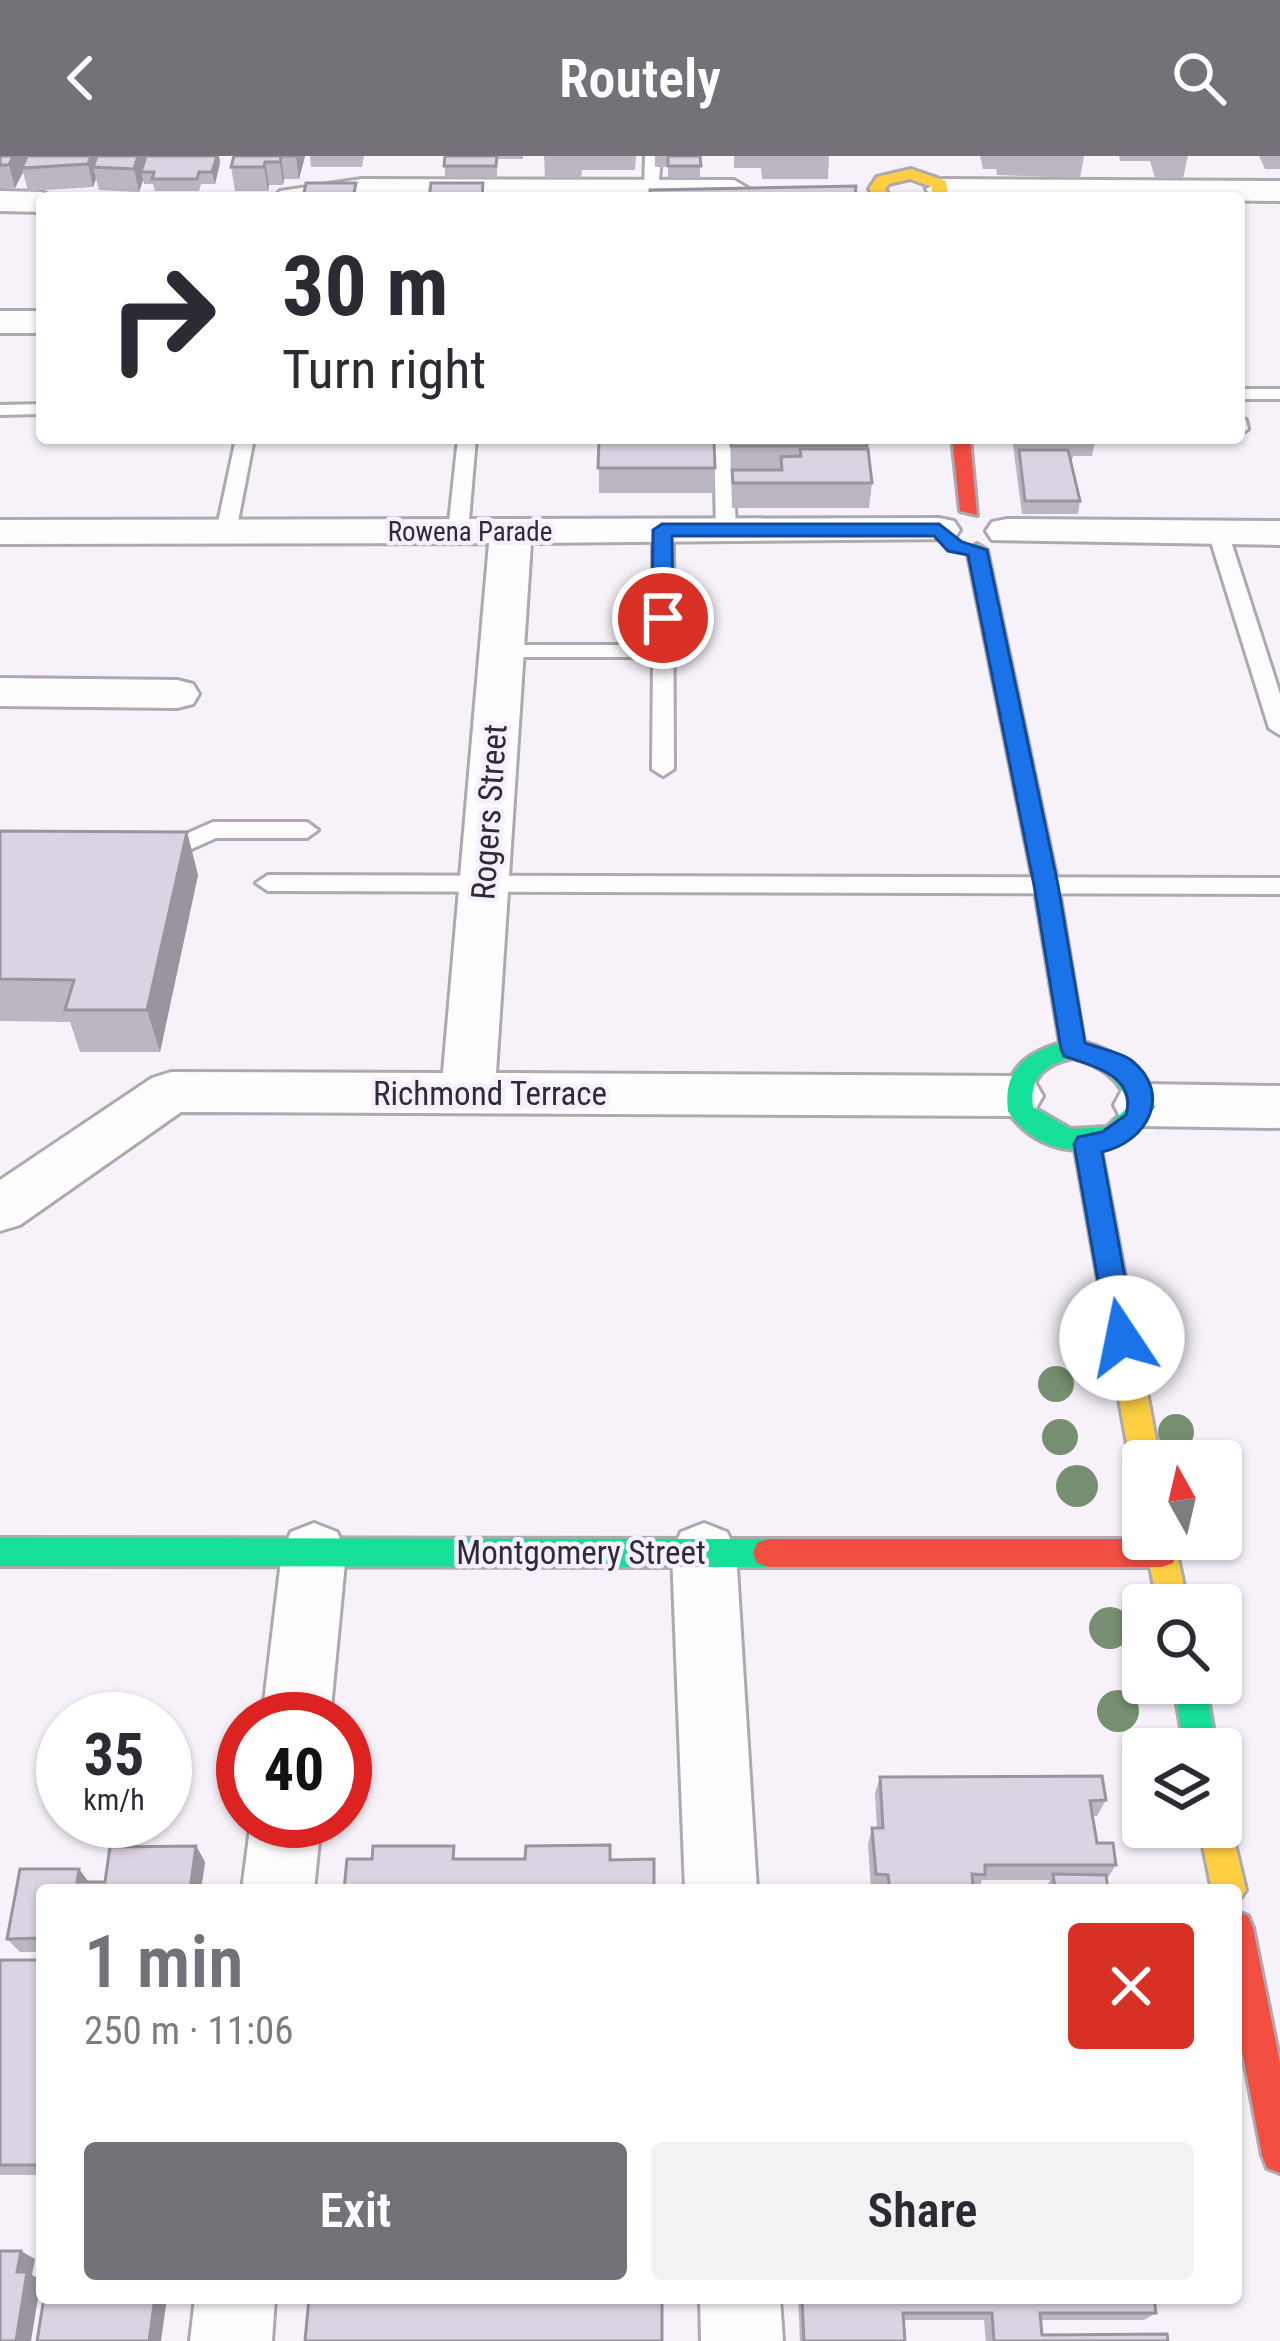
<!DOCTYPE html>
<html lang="en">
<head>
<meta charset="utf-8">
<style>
  :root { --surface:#fff; --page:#f2f2f3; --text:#2b2b33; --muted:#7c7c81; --accent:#757178 }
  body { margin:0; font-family:"Roboto Condensed",sans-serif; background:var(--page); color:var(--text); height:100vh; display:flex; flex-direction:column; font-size:45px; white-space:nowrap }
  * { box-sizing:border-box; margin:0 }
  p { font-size:39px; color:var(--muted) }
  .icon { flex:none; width:66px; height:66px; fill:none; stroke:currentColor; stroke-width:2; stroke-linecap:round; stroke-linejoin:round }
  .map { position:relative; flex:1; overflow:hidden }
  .drawer { position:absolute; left:36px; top:1728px; width:1206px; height:420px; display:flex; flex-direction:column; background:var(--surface); border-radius:12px; box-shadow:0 3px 9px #0004 }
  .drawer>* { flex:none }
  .top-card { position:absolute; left:36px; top:36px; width:1209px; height:252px; border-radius:12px; box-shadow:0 3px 9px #0004; background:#fff; color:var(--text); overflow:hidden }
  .needle { width:78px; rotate:352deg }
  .fabs { position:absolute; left:1122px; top:1284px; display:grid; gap:24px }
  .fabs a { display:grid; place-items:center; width:120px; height:120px; border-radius:12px; background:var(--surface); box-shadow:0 3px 9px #0004; font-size:60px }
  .speed { position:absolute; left:36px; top:1536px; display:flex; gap:24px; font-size:60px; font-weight:700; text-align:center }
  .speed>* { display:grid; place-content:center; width:156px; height:156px; border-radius:50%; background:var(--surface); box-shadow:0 3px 9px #0004; line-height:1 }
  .speed small { font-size:30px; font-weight:400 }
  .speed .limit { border:18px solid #d22; background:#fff; color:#111 }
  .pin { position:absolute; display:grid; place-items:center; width:102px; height:102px; color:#fff; margin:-51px; border:6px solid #fff; border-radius:50%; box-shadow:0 3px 12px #0007 }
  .me { position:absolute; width:132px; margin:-66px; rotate:349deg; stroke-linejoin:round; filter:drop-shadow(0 0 9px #0008) }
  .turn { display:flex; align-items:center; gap:42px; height:252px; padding:0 48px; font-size:54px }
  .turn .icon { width:156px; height:156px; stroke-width:2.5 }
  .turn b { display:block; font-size:84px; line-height:102px }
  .round { display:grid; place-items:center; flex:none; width:126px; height:126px; border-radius:12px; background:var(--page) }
  .headline { display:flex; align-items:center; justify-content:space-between; height:204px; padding:0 48px }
  h1 { font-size:72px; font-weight:600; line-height:90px; color:var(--accent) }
  .action { display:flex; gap:24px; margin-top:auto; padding:24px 48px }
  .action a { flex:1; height:138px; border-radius:12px; background:var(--accent); color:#fff; font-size:48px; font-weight:600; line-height:138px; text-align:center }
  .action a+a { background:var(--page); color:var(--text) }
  header { display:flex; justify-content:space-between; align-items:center; height:156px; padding:0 48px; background:var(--accent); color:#fff; font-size:54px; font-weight:600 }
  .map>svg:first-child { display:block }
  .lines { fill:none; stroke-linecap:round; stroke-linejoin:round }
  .lane-casing { stroke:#ada9af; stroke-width:6 }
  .street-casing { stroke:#ada9af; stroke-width:6 }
  .fast-casing { stroke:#ada9af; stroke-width:6 }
  .slow-casing { stroke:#ada9af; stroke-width:6 }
  .jam-casing { stroke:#ada9af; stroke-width:6 }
  .lane { fill:#fefdfe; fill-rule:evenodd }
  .street { fill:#fefdfe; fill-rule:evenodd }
  .fast { fill:#16e098; fill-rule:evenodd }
  .slow { fill:#ffcf43; fill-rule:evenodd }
  .jam { fill:#f24e42; fill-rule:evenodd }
  .tree { fill:#758f70 }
  .wall { fill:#bcb5c2; fill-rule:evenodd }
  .shaded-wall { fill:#99949e }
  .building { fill:#dbd3e1; stroke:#99949e; stroke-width:3 }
  .route { fill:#1a73e8; stroke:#114b97; stroke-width:3 }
  .labels { text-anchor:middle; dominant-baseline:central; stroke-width:9; stroke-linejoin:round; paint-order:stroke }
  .far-street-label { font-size:27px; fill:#2f2b32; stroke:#f7effe }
  .street-label { font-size:33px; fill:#2f2b32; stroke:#f7effe }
</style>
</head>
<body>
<header><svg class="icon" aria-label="back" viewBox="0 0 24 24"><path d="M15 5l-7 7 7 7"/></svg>Routely<svg class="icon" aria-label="search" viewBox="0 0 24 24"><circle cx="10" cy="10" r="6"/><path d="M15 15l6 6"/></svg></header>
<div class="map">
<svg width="1280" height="2185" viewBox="0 0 1280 2185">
  <rect width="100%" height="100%" fill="#f7f2fa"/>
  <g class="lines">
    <g class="lane-casing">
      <g id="lane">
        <path d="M645 0H661L658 37 644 34Z"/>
        <rect x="1239" y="233" width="41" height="10"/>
        <path d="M42 248V258L0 259V249Z"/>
        <path d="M1239 262 1246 264 1248 273 1239 279Z"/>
        <path d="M236 282H254L236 376 226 382 216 376Z"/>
        <path d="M458 282H476L468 376 458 382 448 376Z"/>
        <path d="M714 282H732L736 374 726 380 716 374Z"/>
        <path d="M663 368 673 374 674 613 663 620 652 613 653 501H501L491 495 501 489H653V374Z"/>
        <path d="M1218 370 1228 376 1280 538V579L1269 572 1208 376Z"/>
        <path d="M213 666H307L318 674 307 682H216L160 707 149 699 152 693Z"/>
        <path d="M268 719 1280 722V738L268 735 256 727Z"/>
      </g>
    </g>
    <g class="street-casing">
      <g id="street">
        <path d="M362 23 734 24 751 34 743 42H275L280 35Z"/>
        <path d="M943 23 1280 25V45L931 40 926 33Z"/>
        <path d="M0 35 42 36 56 42H42V56L0 55Z"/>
        <rect x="0" y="155" width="42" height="22"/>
        <path d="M939 362 954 365 960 374 954 383 531 387 496 917 1016 920 1035 926 1043 940 1035 954 1016 960 181 956 20 1069 0 1075V1024L152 922 171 916 443 917 489 387 0 388V364Z"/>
        <path d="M1007 363 1280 365V389L992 384 986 375 992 366Z"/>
        <path d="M0 522 177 524 193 528 199 538 193 548 177 552 0 550Z"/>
        <path d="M1141 928 1280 930V972L1141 970 1122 964 1114 949 1122 934Z"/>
        <path d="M314 1367 337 1376 346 1396 330 1563H262L282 1396 291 1376Z"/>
        <path d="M704 1367 727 1376 736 1396 757 1734H685L672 1396 681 1376Z"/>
        <path d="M251 1665H321L314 1734H242Z"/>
        <path d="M195 2142H275L272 2185H190Z"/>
        <path d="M700 2142H780L783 2185H701Z"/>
      </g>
    </g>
    <g class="fast-casing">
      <g id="fast">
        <path d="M977 388 987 394 1058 729 1084 886C1121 897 1142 914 1155 951 1123 1005 1044 1010 1008 955 1003 915 1024 898 1060 887L1034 729 967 394ZM1073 902C1100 909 1120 922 1129 950L1107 971 1071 973 1033 951C1029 921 1045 908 1073 902Z"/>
        <path d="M0 1382 768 1383 779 1387 783 1397 779 1407 768 1411 0 1410Z"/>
        <path d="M1173 1527H1205L1217 1593H1185Z"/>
      </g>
    </g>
    <g class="slow-casing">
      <g id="slow">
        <path d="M911 13 946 25 948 42H932V31L910 23 889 28 885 33 891 42H875L869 33 877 21Z"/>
        <path d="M1087 978 1100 988 1160 1305H1143V1317L1135 1314 1130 1305 1074 988Z"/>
        <path d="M1144 1383H1174L1188 1449H1158Z"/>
        <path d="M1221 1657 1228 1659 1246 1734 1236 1748V1734H1212L1199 1671H1221Z"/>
      </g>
    </g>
    <g class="jam-casing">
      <g id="jam">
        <path d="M952 282H970L977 359 960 355Z"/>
        <path d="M768 1383H1162L1173 1387 1177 1397 1173 1407 1162 1411H768L757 1407 753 1397 757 1387Z"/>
        <path d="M1236 1755 1248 1760 1253 1772 1280 1907V2017L1267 2012 1262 1999 1236 1862Z"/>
      </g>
    </g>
    <use href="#lane" class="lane"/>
    <use href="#street" class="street"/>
    <use href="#fast" class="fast"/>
    <use href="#slow" class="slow"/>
    <use href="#jam" class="jam"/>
  </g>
  <g class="tree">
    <circle cx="1056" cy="1228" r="18"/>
    <circle cx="1176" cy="1276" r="18"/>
    <circle cx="1060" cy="1281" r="18"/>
    <circle cx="1077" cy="1330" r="21"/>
    <circle cx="1110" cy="1472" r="21"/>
    <circle cx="1118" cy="1555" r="21"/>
  </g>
  <g class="wall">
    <path d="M0 0H219L220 7 215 28H201L199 35H155L153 28H144L143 24 139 36 99 34 96 23 93 31 28 35 23 16 15 32H0Z"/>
    <path d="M234 0H305L299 23H284L283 29H269L268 35H235L231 11Z"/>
    <path d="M310 0H364L362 11H311Z"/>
    <path d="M445 0H523V3H497V22H445Z"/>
    <path d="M544 0H636L635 14H582L581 22H545Z"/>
    <path d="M655 0H700V22H668V11H655Z"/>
    <path d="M734 0H829L828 23H762L761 12H734Z"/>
    <path d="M980 0H1084L1080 22 997 19 996 13H983Z"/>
    <path d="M1119 0H1188L1183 22H1155L1150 5H1120Z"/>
    <path d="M1259 0H1280V13H1265Z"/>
    <path d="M730 282H866L872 327 869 352H732Z"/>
    <path d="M1012 282H1096L1092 300H1073L1071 307 1080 345 1078 358H1022Z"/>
    <path d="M599 285 715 312 714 337H599Z"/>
    <path d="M0 675 187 676 198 719 160 896H80L70 866 0 865Z"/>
    <path d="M880 1621 1106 1644 1097 1660H1093L1097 1687 1116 1709 1107 1723 1108 1734 871 1733 868 1688 872 1672H877L875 1637ZM982 1724H1050L1046 1732H979Z"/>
    <path d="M196 1690 205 1706 201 1734H42V1796H20L7 1783 20 1713H79L89 1726H105L110 1691Z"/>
    <rect x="0" y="1804" width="42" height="215"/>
    <path d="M798 2142H1154L1156 2157 1144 2164H1040L1042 2179 1168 2185H986L984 2164H904L905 2185H800Z"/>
  </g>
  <g class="shaded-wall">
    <path d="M13 0H30L22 12 23 16 15 32 9 9Z"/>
    <path d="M91 0H98L93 11 96 23 93 31 88 8Z"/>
    <path d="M138 0H146L141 16 143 24 139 36 134 13Z"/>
    <path d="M217 0H219L220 7 215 28 212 16Z"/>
    <path d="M281 0 284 23 283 29 280 6Z"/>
    <path d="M296 0H305L299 23Z"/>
    <path d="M265 6 269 29 268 35 264 11Z"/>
    <path d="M187 676 198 719 160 896 147 854Z"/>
    <path d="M196 1690 205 1706 201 1734H190Z"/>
    <path d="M79 1713 90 1728 77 1726Z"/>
    <path d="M21 2095 35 2103 32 2119 41 2124 31 2185H16L17 2116Z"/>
    <path d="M155 2142H167L161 2185H149Z"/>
  </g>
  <g class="building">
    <path d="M0 0H13L9 9H0Z"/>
    <path d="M27 0H91L88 8 22 12Z"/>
    <path d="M97 0H138L134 13 93 11Z"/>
    <path d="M146 0H217L212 16H199L197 23H152L154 16H141Z"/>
    <path d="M234 0H296H281L280 6H265L264 11H231Z"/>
    <path d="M445 0H497L496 10H444Z"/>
    <path d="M668 0H700L701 10H668Z"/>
    <path d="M306 27H356L353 42H303Z"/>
    <path d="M431 27H483L482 42H429Z"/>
    <path d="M856 30 855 42H650V34Z"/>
    <path d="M611 282H702V285H714L715 312H598L599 285H611Z"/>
    <path d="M731 282H866L867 290H731Z"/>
    <path d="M800 293H868L872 327H733L732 314H782L781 301 801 300Z"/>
    <path d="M1019 294H1068L1080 345H1025Z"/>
    <path d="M0 675 187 676 147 854H65L74 824 0 823Z"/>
    <path d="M1102 1620 1106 1644 1090 1645 1097 1687H1113L1116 1709H985V1719L972 1718 973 1732H1055L1053 1718 1106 1719 1108 1734H890L888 1719 876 1718 872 1672H883L880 1621Z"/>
    <path d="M610 1689V1704L654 1703V1734H344L347 1703H372L373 1690H454L453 1703H525L526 1690Z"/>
    <path d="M196 1690 190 1734H42V1782L7 1783 20 1713H79L77 1726H105L110 1691Z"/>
    <rect x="0" y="1804" width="42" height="205"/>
    <path d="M0 2095H21L17 2116H27L16 2185H0Z"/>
    <path d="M44 2142H155L149 2185H37Z"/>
    <path d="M309 2142H662V2185H305Z"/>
    <path d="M802 2142H1154L1156 2157H1040L1042 2179 1167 2178 1168 2185H994L992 2157H903L905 2185H804Z"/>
  </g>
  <path class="route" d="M662 368H939L962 386 987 394 1058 729 1085 887C1098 892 1120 896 1131 904 1174 938 1147 986 1102 996L1136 1182 1132 1190H1112L1108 1182 1074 988 1078 981 1102 976 1126 959C1137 920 1093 910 1064 900L1061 893 1034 729 968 399 948 395 934 380H672L673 462 663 468 652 462 653 374Z"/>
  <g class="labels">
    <g class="far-street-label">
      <text x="470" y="376">Rowena Parade</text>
    </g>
    <g class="street-label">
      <text transform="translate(489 656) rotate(-86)">Rogers Street</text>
      <text x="490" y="937">Richmond Terrace</text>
      <text x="581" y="1396">Montgomery Street</text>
    </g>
  </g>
</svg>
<div class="fabs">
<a><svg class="needle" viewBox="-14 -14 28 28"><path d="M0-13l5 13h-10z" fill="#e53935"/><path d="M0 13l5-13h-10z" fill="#7c7c81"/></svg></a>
<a><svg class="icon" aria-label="search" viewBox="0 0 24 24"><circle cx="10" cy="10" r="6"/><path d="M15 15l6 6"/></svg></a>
<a><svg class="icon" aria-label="layers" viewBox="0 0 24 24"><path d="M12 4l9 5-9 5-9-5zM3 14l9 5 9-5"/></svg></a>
</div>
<div class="speed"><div>35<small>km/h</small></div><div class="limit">40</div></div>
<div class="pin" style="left:663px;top:462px;background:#d93025"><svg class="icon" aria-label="arrive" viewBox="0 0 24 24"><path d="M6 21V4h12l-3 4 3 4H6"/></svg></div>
<svg class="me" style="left:1122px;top:1182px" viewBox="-20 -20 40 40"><circle r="19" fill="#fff"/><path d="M0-13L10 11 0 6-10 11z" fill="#1a73e8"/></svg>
<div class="top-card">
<div class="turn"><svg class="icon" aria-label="right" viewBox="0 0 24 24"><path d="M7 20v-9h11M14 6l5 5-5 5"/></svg><div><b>30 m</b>Turn right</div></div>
</div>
<section class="drawer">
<div class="headline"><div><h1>1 min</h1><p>250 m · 11:06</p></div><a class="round" style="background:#d93025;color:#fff"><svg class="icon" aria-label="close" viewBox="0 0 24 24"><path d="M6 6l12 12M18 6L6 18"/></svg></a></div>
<div class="action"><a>Exit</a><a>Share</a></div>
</section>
</div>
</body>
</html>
